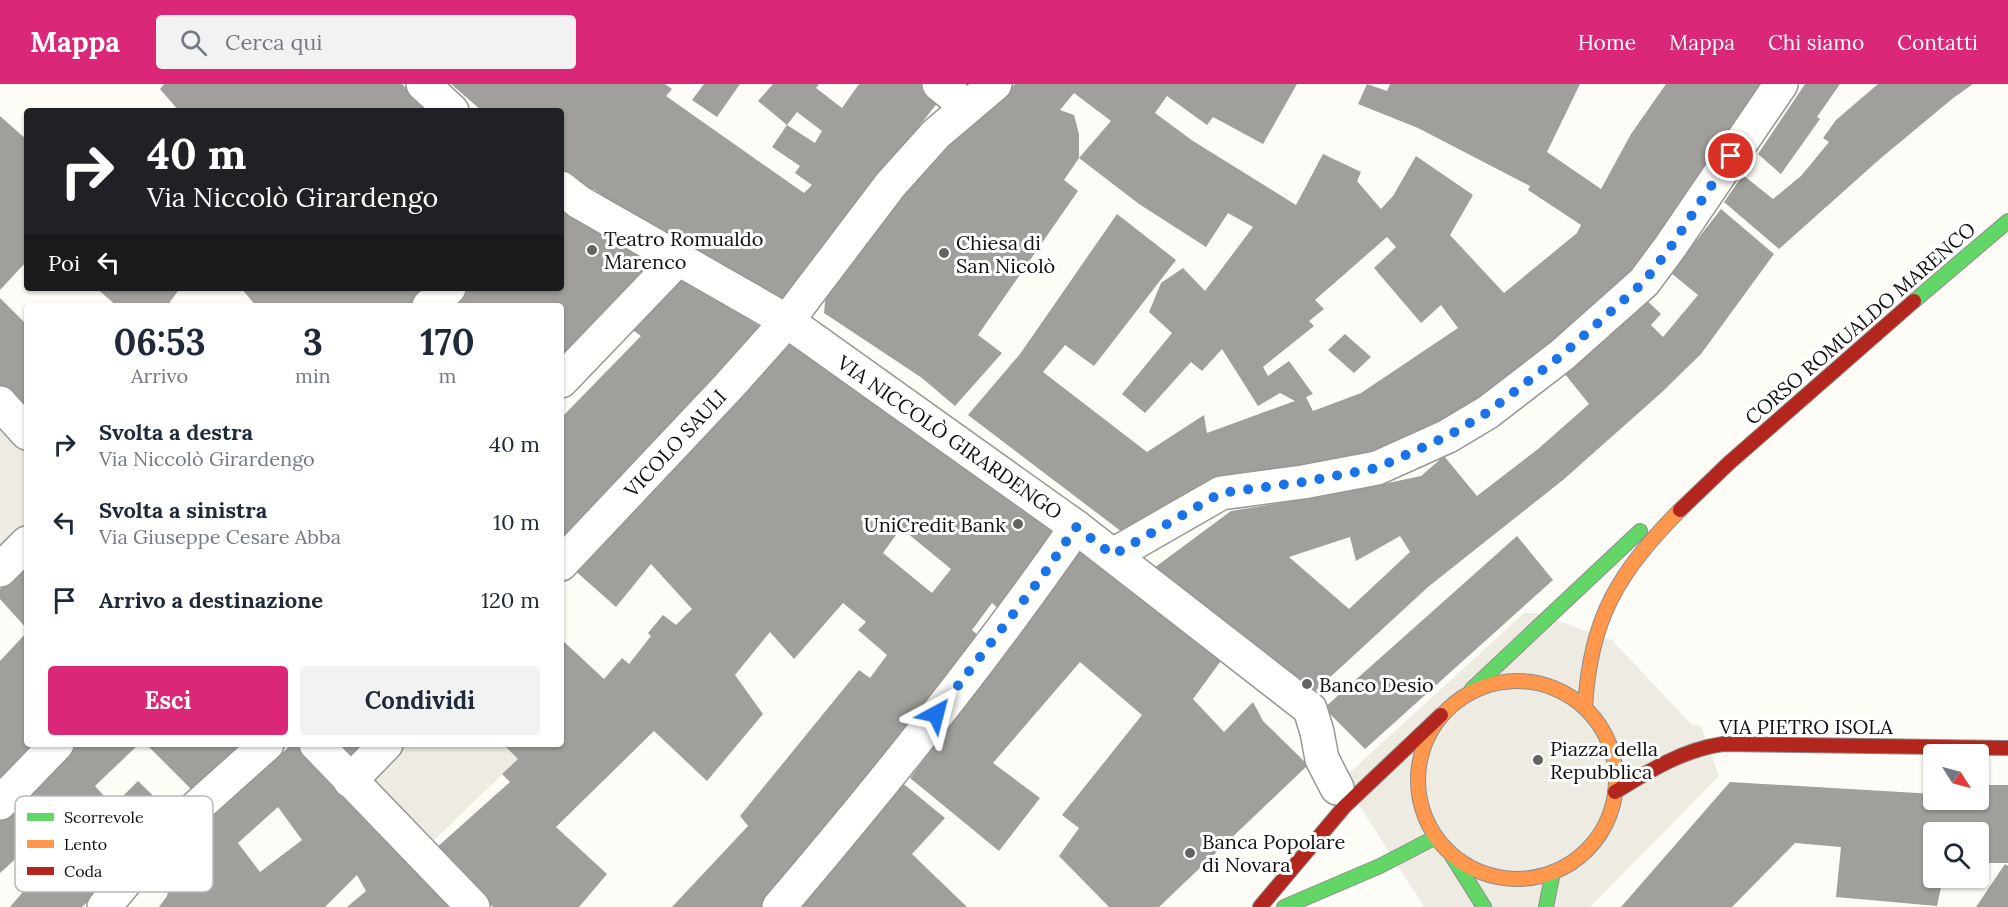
<!DOCTYPE html>
<html lang="it">
<head>
<meta charset="utf-8">
<style>
  :root { --surface:#fff; --page:#f2f2f3; --text:#1f2937; --muted:#747a83; --accent:#db2777 }
  body { margin:0; font-family:Lora,serif; background:var(--page); color:var(--text); height:100vh; display:flex; flex-direction:column; font-size:22px; white-space:nowrap }
  * { box-sizing:border-box; margin:0 }
  p { font-size:20px; color:var(--muted) }
  .icon { flex:none; width:33px; height:33px; fill:none; stroke:currentColor; stroke-width:2; stroke-linecap:round; stroke-linejoin:round }
  .map { position:relative; flex:1; overflow:hidden }
  .drawer { position:absolute; left:24px; top:219px; width:540px; height:444px; display:flex; flex-direction:column; background:var(--surface); border-radius:6px; box-shadow:0 2px 4px #0004 }
  .drawer>* { flex:none }
  .banner { position:absolute; left:24px; top:24px; width:540px; height:183px; border-radius:6px; box-shadow:0 2px 4px #0004; background:#202124; color:#fff; overflow:hidden }
  .needle { width:39px; rotate:126deg }
  .tools { position:absolute; left:1923px; top:660px; display:grid; gap:12px }
  .tools a { display:grid; place-items:center; width:66px; height:66px; border-radius:6px; background:var(--surface); box-shadow:0 2px 4px #0004; font-size:30px }
  .pin { position:absolute; display:grid; place-items:center; width:51px; height:51px; color:#fff; margin:-26px; border:3px solid #fff; border-radius:50%; box-shadow:0 2px 6px #0007 }
  .me { position:absolute; width:66px; margin:-33px; rotate:38deg; stroke-linejoin:round; filter:drop-shadow(0 0 4px #0008) }
  .turn { display:flex; align-items:center; gap:21px; height:126px; padding:0 24px; font-size:27px }
  .turn .icon { width:78px; height:78px; stroke-width:2.5 }
  .turn b { display:block; font-size:42px; line-height:51px }
  .then { display:flex; align-items:center; height:57px; padding:0 24px; background:#0003; gap:12px; font-size:22px }
  .eta { display:flex; justify-content:space-evenly; align-items:center; height:102px; text-align:center }
  .eta b { font-size:36px; font-weight:700; line-height:42px }
  .button { display:flex; gap:12px; margin-top:auto; padding:12px 24px }
  .button a { flex:1; height:69px; border-radius:6px; background:var(--accent); color:#fff; font-size:24px; font-weight:700; line-height:69px; text-align:center }
  .button a+a { background:var(--page); color:var(--text) }
  ul { padding:0; list-style:none }
  li { display:flex; align-items:center; gap:18px; height:78px; padding:0 24px }
  li div { flex:1 }
  li b { display:block; font-size:22px }
  li em { font-style:normal }
  header { display:flex; align-items:center; gap:36px; box-sizing:border-box; height:84px; padding:0 30px; background:var(--accent); color:#fff }
  header strong { font-size:28px }
  nav { display:flex; gap:33px; margin-inline-start:auto; font-size:21px }
  .search { width:420px; height:54px; background:var(--page); display:flex; align-items:center; gap:15px; box-sizing:border-box; padding:0 21px; border-radius:6px; color:var(--muted); font-size:22px }
  .map>svg:first-child { display:block }
  .plaza { fill:#edebe2 }
  .building { fill:#a19f9c; fill-rule:evenodd }
  .lines { fill:none; stroke-linecap:round; stroke-linejoin:round }
  .street-casing { stroke:#979795; stroke-width:36 }
  .fast-casing { stroke:#8e8d8b; stroke-width:16 }
  .slow-casing { stroke:#8e8d8b; stroke-width:16 }
  .jam-casing { stroke:#8e8d8b; stroke-width:16 }
  .street { stroke:#fffffe; stroke-width:33 }
  .fast { stroke:#63d668; stroke-width:14 }
  .slow { stroke:#ff974d; stroke-width:14 }
  .jam { stroke:#b3261e; stroke-width:14 }
  .route { stroke:#1a73e8; stroke-width:10; stroke-dasharray:0 18 }
  .poi-dot { fill:#646362; stroke:#fff; stroke-width:2 }
  .labels { text-anchor:middle; dominant-baseline:central; stroke-width:6; stroke-linejoin:round; paint-order:stroke }
  .poi-label { font-size:20px; fill:#111; stroke:#fff; text-anchor:start }
  .street-label { font-size:20px; fill:#111; stroke:#fff }
  .key { fill:#fff; stroke:#b8b8b8; stroke-width:1.5 }
  .key-label { font-size:16px; fill:#111 }
</style>
</head>
<body>
<header>
<strong>Mappa</strong>
<div class="search"><svg class="icon" aria-label="search" viewBox="0 0 24 24"><circle cx="10" cy="10" r="6"/><path d="M15 15l6 6"/></svg>Cerca qui</div>
<nav><a>Home</a><a>Mappa</a><a>Chi siamo</a><a>Contatti</a></nav>
</header>
<div class="map">
<svg width="2008" height="823" viewBox="0 0 2008 823">
  <rect width="100%" height="100%" fill="#fdfcf7"/>
  <g class="plaza">
    <path d="M0 335 27 364V473L0 498Z"/>
    <path d="M1524 529H1535L1612 556 1691 640 1701 642 1719 692 1590 823H1424L1354 713 1346 692Z"/>
    <path d="M371 660H503L518 675 427 763 355 676Z"/>
  </g>
  <g class="building">
    <path d="M164 0H402L428 27H179L160 5Z"/>
    <path d="M451 0H665L672 5 666 12 804 109 812 101 795 89 800 82 772 63 787 41 815 59 822 47 797 28 787 41 758 17 773 0H819L816 4 842 24 859 0H926L942 13 858 120 787 219 652 144 593 105 590 109 561 89V27H482Z"/>
    <path d="M704 0H740L717 33 692 16Z"/>
    <path d="M1015 0H1297L1263 60 1213 33 1207 41 1167 12 1155 29 1193 57 1296 121 1323 70 1361 88 1357 97 1381 125 1393 112 1416 72 1473 111 1450 151 1504 209 1577 149 1581 141 1528 106 1530 102 1418 44 1358 20 1367 0 1387 7 1390 0H1580L1547 68 1601 105 1631 50 1666 0H1770L1661 165 1519 292 1391 368 1126 451 968 331 1020 270 1117 130 1176 176 1094 282 1065 261 1043 288 1147 368 1204 331 1207 349 1295 317 1280 309 1258 322 1222 265 1202 287 1191 278 1145 329 1122 310 1172 249 1149 228 1161 199 1183 184 1205 207 1253 143 1228 129 1206 163 1139 120 1079 74 1111 37 1074 9 1060 26 1074 31 1079 50V74L1064 96 1078 107 978 251 1002 269 955 322 922 294 824 229 826 208 881 130 980 27ZM1387 153 1396 163 1374 184 1421 239 1441 221 1458 244 1361 309 1313 327 1306 313 1313 310 1289 277 1268 292 1263 283 1314 242 1309 237 1324 225 1315 216Z"/>
    <path d="M1805 0H1840L1817 33 1820 35 1781 90 1758 70Z"/>
    <path d="M1878 0H1973L1952 15 1881 74 1779 165 1724 118 1743 91 1773 115 1801 92 1829 58 1823 54 1836 36Z"/>
    <path d="M0 32 27 56V177L0 206Z"/>
    <path d="M561 120 662 186 561 291V222H441L461 204H561Z"/>
    <path d="M1721 125 1774 170 1701 270 1661 309 1563 396 1428 503 1313 609 1154 484 1231 427 1345 408 1421 392 1444 372 1477 412 1538 365 1589 320 1560 284 1642 212 1661 230 1651 241 1663 253 1698 211 1671 189ZM1400 452 1410 468 1349 525 1289 473 1350 453 1356 477Z"/>
    <path d="M675 190 769 248 561 474V334L641 252 627 242Z"/>
    <path d="M96 204H180L167 222H117Z"/>
    <path d="M241 204 377 205 439 204 418 222H256Z"/>
    <path d="M0 214 27 241V330L0 302Z"/>
    <path d="M1345 250 1371 273 1354 289 1328 266Z"/>
    <path d="M784 253 1066 450 1006 531 992 519 972 546 986 559 770 823H672L748 742 740 732 859 586 870 594 887 571 858 546 866 538 843 519 794 575 770 548 735 591 763 630 707 697 654 647 556 743 607 790 579 823H493L435 765 510 698 502 690 518 675 503 660H561V555L604 595 622 574 629 580 651 552 648 549 663 531 676 541 692 525 651 480 616 523 571 483ZM901 444 951 485 932 509 883 469Z"/>
    <path d="M1517 452 1553 496 1365 665 1324 624Z"/>
    <path d="M1085 461 1226 570 1193 615 1224 648 1253 618 1263 637 1308 681 1159 823H1109L1059 772 1079 744 1062 731 1142 631 1080 578 993 679 1040 714 999 767 910 694Z"/>
    <path d="M27 481V545L0 515V505Z"/>
    <path d="M27 548V660H35L0 699V577Z"/>
    <path d="M73 660H139L95 702 113 722 138 697 176 734 82 823H10L28 802 24 799 43 782 47 784 82 750 65 730 0 789V733Z"/>
    <path d="M146 660H259L200 714Z"/>
    <path d="M292 660H302L462 823H347L366 807 357 791 325 823H159L167 812 181 761ZM278 723 302 756 260 788 238 759Z"/>
    <path d="M340 660H371L355 676Z"/>
    <path d="M900 697 945 734 912 770 967 823H796Z"/>
    <path d="M1730 698 1934 710V716H1978V701H2008V779H1978V748H1934V794H1943L1937 822 1836 813 1841 763 1795 759 1732 823H1621Z"/>
    <path d="M2005 780 2008 782V823H1976Z"/>
  </g>
  <g class="lines">
    <g class="street-casing">
      <g id="street">
        <path d="M423 0 452 27"/>
        <path d="M939 0 967 23"/>
        <path d="M561 104 579 118 787 237 1076 443 1310 625 1317 648 1322 675 1337 704"/>
        <path d="M429 222 449 204"/>
        <path d="M561 297 678 175"/>
        <path d="M0 319 27 349"/>
        <path d="M1113 471 1221 409 1303 398 1377 384 1448 352 1488 328 1562 271 1644 198 1670 163 1781 0"/>
        <path d="M561 480 728 303 787 237 891 100 936 50 995 0"/>
        <path d="M0 486 27 459"/>
        <path d="M316 660 473 823"/>
        <path d="M350 697 386 660"/>
        <path d="M0 719 57 660"/>
        <path d="M104 823 162 754 267 660"/>
        <path d="M779 823C883 701 985 575 1076 443"/>
      </g>
    </g>
    <g class="fast-casing">
      <g id="fast">
        <path d="M1914 217 2008 137"/>
        <path d="M1472 605 1640 447"/>
        <path d="M1452 772 1484 823"/>
        <path d="M1284 823 1380 782 1436 753"/>
        <path d="M1546 823 1553 788"/>
      </g>
    </g>
    <g class="slow-casing">
      <g id="slow">
        <circle cx="1517" cy="696" r="99"/>
        <path d="M1585 624C1590 534 1618 489 1680 426"/>
      </g>
    </g>
    <g class="jam-casing">
      <g id="jam">
        <path d="M1680 426 1729 379 1914 217"/>
        <path d="M1615 708C1649 687 1682 666 1723 660L2008 664"/>
        <path d="M1260 823 1344 723 1441 631"/>
      </g>
    </g>
    <use href="#street" class="street"/>
    <use href="#fast" class="fast"/>
    <use href="#slow" class="slow"/>
    <use href="#jam" class="jam"/>
  </g>
  <g class="lines">
    <path class="route" d="M936 630 1044 490 1076 443 1113 471 1221 409 1303 398 1377 384 1448 352 1488 328 1562 271 1644 198 1670 164 1731 72"/>
  </g>
  <g class="poi-dot">
    <circle cx="592" cy="166" r="6"/>
    <circle cx="944" cy="169" r="6"/>
    <circle cx="1018" cy="440" r="6"/>
    <circle cx="1307" cy="600" r="6"/>
    <circle cx="1538" cy="676" r="6"/>
    <circle cx="1190" cy="769" r="6"/>
  </g>
  <g class="labels">
    <g class="poi-label">
      <text x="604" y="154">Teatro Romualdo<tspan x="604" dy="23">Marenco</tspan></text>
      <text x="956" y="158">Chiesa di<tspan x="956" dy="23">San Nicolò</tspan></text>
      <text x="1006" y="440" text-anchor="end">UniCredit Bank</text>
      <text x="1319" y="600">Banco Desio</text>
      <text x="1550" y="664">Piazza della<tspan x="1550" dy="23">Repubblica</tspan></text>
      <text x="1202" y="757">Banca Popolare<tspan x="1202" dy="23">di Novara</tspan></text>
    </g>
    <g class="street-label">
      <text transform="translate(1860 239) rotate(-41)">CORSO ROMUALDO MARENCO</text>
      <text transform="translate(950 353) rotate(35)">VIA NICCOLÒ GIRARDENGO</text>
      <text transform="translate(675 359) rotate(-47)">VICOLO SAULI</text>
      <text x="1806" y="642">VIA PIETRO ISOLA</text>
    </g>
  </g>
  <rect x="15" y="712" width="198" height="96" rx="9" class="key"/>
  <rect x="27" y="729" width="27" height="8" fill="#63d668"/>
  <rect x="27" y="756" width="27" height="8" fill="#ff974d"/>
  <rect x="27" y="783" width="27" height="8" fill="#b3261e"/>
  <g class="key-label">
    <text x="64" y="739">Scorrevole</text>
    <text x="64" y="766">Lento</text>
    <text x="64" y="793">Coda</text>
  </g>
</svg>
<div class="tools">
<a><svg class="needle" viewBox="-14 -14 28 28"><path d="M0-13l5 13h-10z" fill="#e53935"/><path d="M0 13l5-13h-10z" fill="#747a83"/></svg></a>
<a><svg class="icon" aria-label="search" viewBox="0 0 24 24"><circle cx="10" cy="10" r="6"/><path d="M15 15l6 6"/></svg></a>
</div>
<div class="pin" style="left:1731px;top:72px;background:#d93025"><svg class="icon" aria-label="arrive" viewBox="0 0 24 24"><path d="M6 21V4h12l-3 4 3 4H6"/></svg></div>
<svg class="me" style="left:936px;top:630px" viewBox="-20 -20 40 40"><path d="M0-17L14 15 0 8-14 15z" fill="#1a73e8" stroke="#fff" stroke-width="4"/></svg>
<div class="banner">
<div class="turn"><svg class="icon" aria-label="right" viewBox="0 0 24 24"><path d="M7 20v-9h11M14 6l5 5-5 5"/></svg><div><b>40 m</b>Via Niccolò Girardengo</div></div>
<div class="then">Poi<svg class="icon" aria-label="left" viewBox="0 0 24 24"><path d="M17 20v-9H6M10 6l-5 5 5 5"/></svg></div>
</div>
<section class="drawer">
<div class="eta">
<div><b>06:53</b><p>Arrivo</p></div>
<div><b>3</b><p>min</p></div>
<div><b>170</b><p>m</p></div>
</div>
<ul>
<li><svg class="icon" aria-label="right" viewBox="0 0 24 24"><path d="M7 20v-9h11M14 6l5 5-5 5"/></svg><div><b>Svolta a destra</b><p>Via Niccolò Girardengo</p></div><em>40 m</em></li>
<li><svg class="icon" aria-label="left" viewBox="0 0 24 24"><path d="M17 20v-9H6M10 6l-5 5 5 5"/></svg><div><b>Svolta a sinistra</b><p>Via Giuseppe Cesare Abba</p></div><em>10 m</em></li>
<li><svg class="icon" aria-label="arrive" viewBox="0 0 24 24"><path d="M6 21V4h12l-3 4 3 4H6"/></svg><div><b>Arrivo a destinazione</b></div><em>120 m</em></li>
</ul>
<div class="button"><a>Esci</a><a>Condividi</a></div>
</section>
</div>
</body>
</html>
